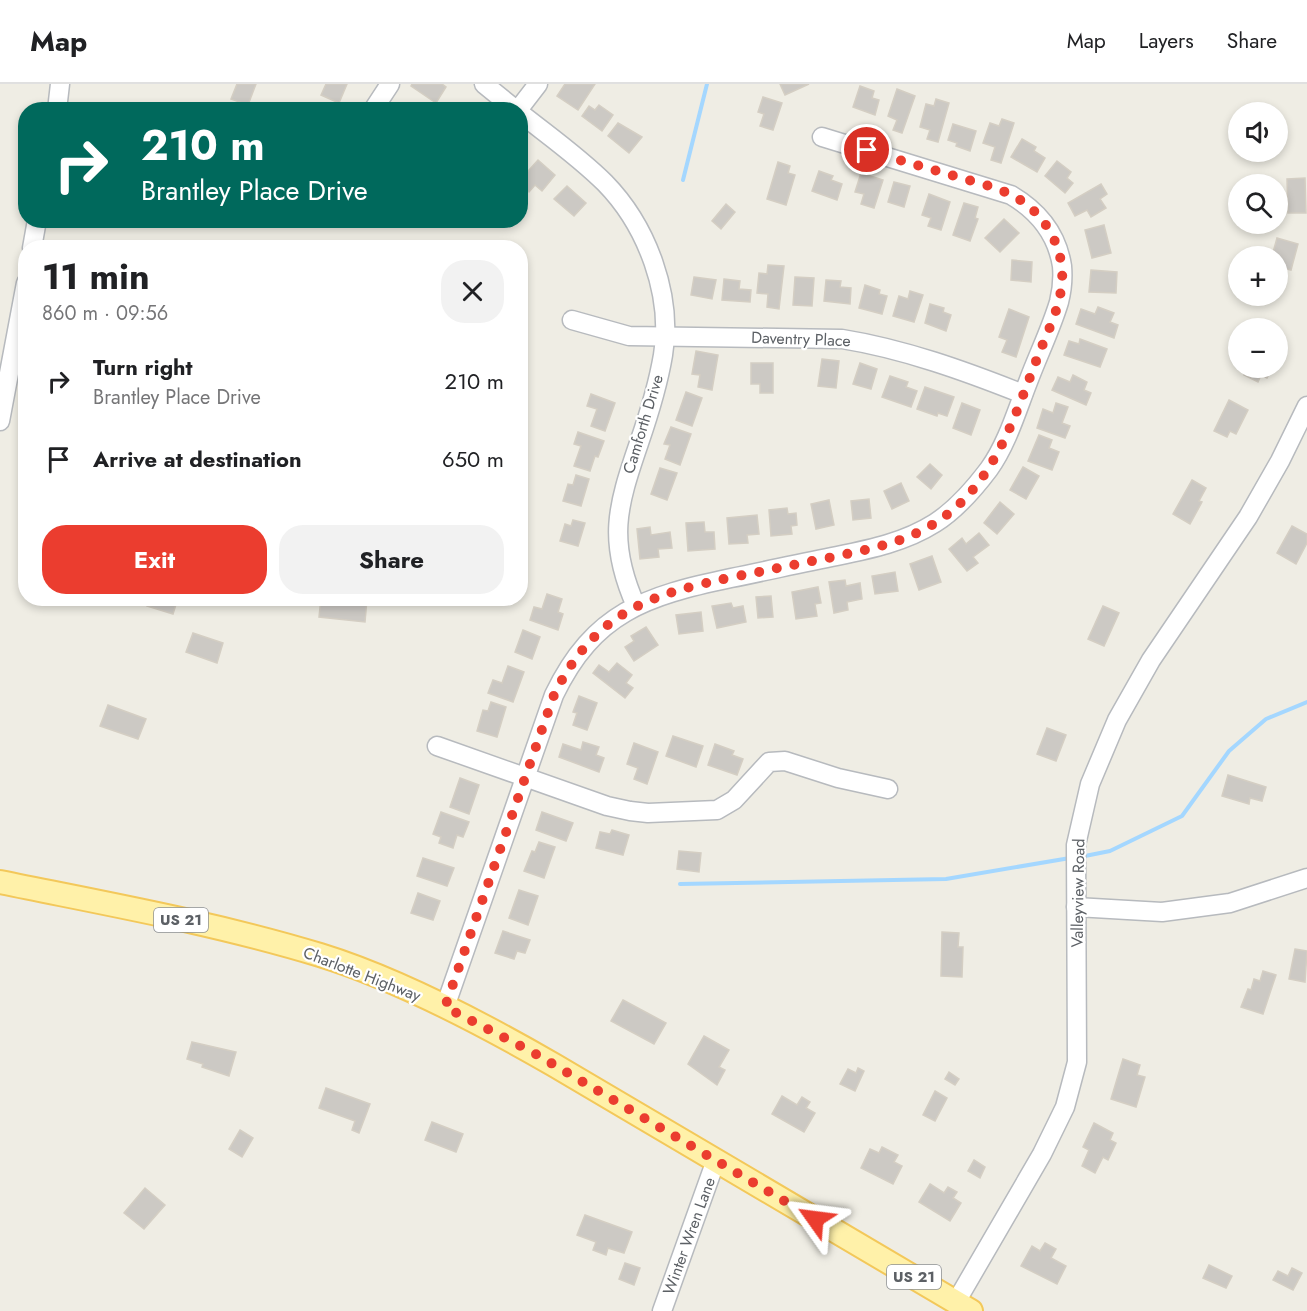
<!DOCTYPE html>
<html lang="en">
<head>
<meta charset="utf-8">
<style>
  :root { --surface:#fff; --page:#f2f2f2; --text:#202124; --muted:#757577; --line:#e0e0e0; --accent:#eb3d2f }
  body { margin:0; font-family:Jost,sans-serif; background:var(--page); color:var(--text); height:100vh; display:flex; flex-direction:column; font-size:22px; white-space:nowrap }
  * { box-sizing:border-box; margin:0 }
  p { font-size:20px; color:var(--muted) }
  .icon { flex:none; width:33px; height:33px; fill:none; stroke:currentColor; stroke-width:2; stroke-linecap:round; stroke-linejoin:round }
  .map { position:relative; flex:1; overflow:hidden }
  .sheet { position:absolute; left:18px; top:156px; width:510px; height:366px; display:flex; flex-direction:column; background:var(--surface); border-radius:24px; box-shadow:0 3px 9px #0003 }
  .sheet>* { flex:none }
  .top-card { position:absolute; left:18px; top:18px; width:510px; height:126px; border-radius:24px; box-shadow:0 3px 9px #0003; background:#00695c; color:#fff; overflow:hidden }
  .controls { position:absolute; left:1228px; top:18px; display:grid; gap:12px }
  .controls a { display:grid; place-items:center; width:60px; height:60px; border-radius:50%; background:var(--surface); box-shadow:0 3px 9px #0003; font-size:30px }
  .pin { position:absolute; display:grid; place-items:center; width:51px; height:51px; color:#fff; margin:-26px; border:3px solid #fff; border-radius:50%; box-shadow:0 2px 6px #0007 }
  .me { position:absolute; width:66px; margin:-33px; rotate:301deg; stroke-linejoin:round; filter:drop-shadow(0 0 4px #0008) }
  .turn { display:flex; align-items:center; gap:21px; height:126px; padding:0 24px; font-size:27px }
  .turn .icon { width:78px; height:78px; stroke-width:2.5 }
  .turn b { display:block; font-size:42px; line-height:51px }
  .round { display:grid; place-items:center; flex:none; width:63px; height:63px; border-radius:24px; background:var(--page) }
  .summary { display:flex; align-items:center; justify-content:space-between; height:102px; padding:0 24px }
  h1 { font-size:36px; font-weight:700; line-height:45px }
  .button { display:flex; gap:12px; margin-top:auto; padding:12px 24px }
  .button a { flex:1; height:69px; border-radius:24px; background:var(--accent); color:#fff; font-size:24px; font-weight:700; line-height:69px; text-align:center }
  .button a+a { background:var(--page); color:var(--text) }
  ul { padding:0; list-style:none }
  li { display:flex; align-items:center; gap:18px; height:78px; padding:0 24px }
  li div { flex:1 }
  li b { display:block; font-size:22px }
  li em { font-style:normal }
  header { display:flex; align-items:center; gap:36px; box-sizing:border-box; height:84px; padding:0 30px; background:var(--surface); border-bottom:2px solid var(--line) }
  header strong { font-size:28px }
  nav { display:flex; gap:33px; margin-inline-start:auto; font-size:21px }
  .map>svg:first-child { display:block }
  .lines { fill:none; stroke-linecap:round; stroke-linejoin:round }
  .stream { stroke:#a4d7ff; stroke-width:4 }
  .building { fill:#ccc9c4; stroke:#d4cec3; stroke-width:1.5 }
  .minor-casing { stroke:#b7babe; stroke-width:21 }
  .major-casing { stroke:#f3c85a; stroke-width:26 }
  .minor { stroke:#fff; stroke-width:18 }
  .major { stroke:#fff1a9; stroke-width:22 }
  .route { stroke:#eb3d2f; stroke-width:10; stroke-dasharray:0 18 }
  .labels { text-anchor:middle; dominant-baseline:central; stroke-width:4.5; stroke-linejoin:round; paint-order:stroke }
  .shield { fill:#fff; stroke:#8d9093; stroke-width:1.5 }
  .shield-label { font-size:15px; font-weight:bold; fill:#5c6065 }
  .street-label { font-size:16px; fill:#5c6065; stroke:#fff }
</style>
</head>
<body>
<header>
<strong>Map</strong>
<nav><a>Map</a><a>Layers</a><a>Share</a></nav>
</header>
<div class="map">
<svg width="1307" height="1227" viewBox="0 0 1307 1227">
  <rect width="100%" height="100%" fill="#efede4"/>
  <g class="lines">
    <g class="stream">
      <path d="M683 96 707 0"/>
      <path d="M1080 773 1110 767 1182 732 1229 667 1266 635 1307 618"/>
      <path d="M680 800 946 795 1070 774"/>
    </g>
  </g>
  <g class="building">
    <path d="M237 0H256L248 21 231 15Z"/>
    <path d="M326 0H347L339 19 321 11Z"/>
    <path d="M412 0H442L446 3 436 19 411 2Z"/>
    <path d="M565 0H595L578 26 557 12Z"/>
    <path d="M780 0H809L785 11Z"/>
    <path d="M860 2 874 7 872 14 879 16 875 31 853 23Z"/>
    <path d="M897 5 915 12 902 49 893 46 897 36 888 32Z"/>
    <path d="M763 13 782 19 773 46 760 42 764 30 758 28Z"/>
    <path d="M936 15 949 19 938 58 927 55 930 46 920 43 926 20 934 22Z"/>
    <path d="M599 21 613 31 602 47 582 32 589 22 595 26Z"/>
    <path d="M1002 35 1014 39 1001 79 991 76 995 63 983 59 990 39 999 42Z"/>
    <path d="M618 39 642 53 629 69 608 52Z"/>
    <path d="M953 40 976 47 970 67 956 62 957 59 948 56Z"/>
    <path d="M1022 55 1036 63 1034 67 1045 74 1037 88 1011 73Z"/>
    <path d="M538 76 555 91 542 107 535 101 529 108 520 100V96Z"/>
    <path d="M1057 77 1071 88 1067 94 1073 99 1065 109 1045 92Z"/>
    <path d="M778 78 790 82 788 89 795 91 786 121 767 115Z"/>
    <path d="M819 87 833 92 831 96 842 100 837 116 812 107Z"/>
    <path d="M861 89 883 96 874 124 861 120 864 110 855 108Z"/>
    <path d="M1305 94 1306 129H1288L1287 95Z"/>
    <path d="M894 98 910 102 904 123 888 118Z"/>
    <path d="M1101 100 1107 110 1100 115 1106 124 1091 133 1087 126 1075 132 1068 119Z"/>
    <path d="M567 102 586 119 574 132 554 115Z"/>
    <path d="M929 110 950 118 941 146 928 142 931 134 922 131Z"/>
    <path d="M964 119 978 123 975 134 978 135 970 157 953 151Z"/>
    <path d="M726 120 735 128 721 145 712 137Z"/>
    <path d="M1004 135 1019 149 1000 168 985 154Z"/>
    <path d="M1104 141 1111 169 1092 174 1085 146Z"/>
    <path d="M1277 154 1298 160 1291 186 1278 183V172H1272Z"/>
    <path d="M1012 176 1032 178 1031 198 1011 196Z"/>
    <path d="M768 181 784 182 779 225 767 223 768 210 757 209 759 189 767 190Z"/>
    <path d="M1091 186 1117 188 1116 209 1089 208Z"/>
    <path d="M694 193 716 196 712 215 691 211Z"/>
    <path d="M795 193 814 194 812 222 793 221Z"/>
    <path d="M724 195 740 197 739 205 751 206 750 218 722 216Z"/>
    <path d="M826 196 841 197 840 203 851 204 850 220 824 217Z"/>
    <path d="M865 201 880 206 879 210 887 212 882 230 859 224Z"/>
    <path d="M910 207 923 211 914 238 893 232 899 212 908 215Z"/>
    <path d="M930 220 944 224 943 228 951 231 946 247 925 239Z"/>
    <path d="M1098 223 1114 229 1110 238 1118 241 1114 254 1076 240 1081 225 1095 230Z"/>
    <path d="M1009 225 1029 233 1016 273 1002 268 1007 256 999 253Z"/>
    <path d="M1080 255 1107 265 1100 283 1064 271 1069 257 1079 260Z"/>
    <path d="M696 267 718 271 712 306 698 303 700 291 692 290Z"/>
    <path d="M822 275 839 277 836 304 818 302Z"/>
    <path d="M751 279H773V309H760V300H751Z"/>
    <path d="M860 279 877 285 871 305 853 300Z"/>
    <path d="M1248 284H1272L1267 294 1261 291 1258 298 1244 291Z"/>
    <path d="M1073 291 1087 298 1084 306 1091 309 1086 321 1052 306 1058 293 1070 298Z"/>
    <path d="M890 292 908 298 906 303 917 307 911 323 882 313Z"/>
    <path d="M925 303 954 313 947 332 938 329 937 332 917 325Z"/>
    <path d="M686 308 702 314 692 342 676 336Z"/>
    <path d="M591 310 615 319 605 347 591 342 597 325 587 322Z"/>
    <path d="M1229 316 1248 326 1236 350 1230 347 1227 353 1214 347Z"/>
    <path d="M962 319 980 326 971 351 953 344Z"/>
    <path d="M1056 319 1068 323 1062 339 1070 342 1065 354 1037 344 1043 325 1053 329Z"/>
    <path d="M671 343 691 350 680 381 665 375 670 361 664 360Z"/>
    <path d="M578 348 604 357 598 373 595 372 590 387 574 382 581 362 574 360Z"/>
    <path d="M1039 351 1052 356 1049 364 1059 368 1052 386 1028 377Z"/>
    <path d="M930 380 942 391 931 405 917 393Z"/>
    <path d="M1023 383 1039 392 1026 415 1010 406Z"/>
    <path d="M660 384 677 389 667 416 651 410Z"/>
    <path d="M576 391 589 395 581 422 563 417 568 400 573 401Z"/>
    <path d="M1192 396 1206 404 1199 417 1202 418 1190 440 1173 430Z"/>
    <path d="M901 399 909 417 892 425 884 407Z"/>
    <path d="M869 415 871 434 853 436 851 417Z"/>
    <path d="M829 416 834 441 816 445 811 420Z"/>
    <path d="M1000 418 1014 430 997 450 984 439Z"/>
    <path d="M787 424 788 430 796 429 797 441 791 442 792 450 771 452 769 426Z"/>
    <path d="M757 431 759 450 747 451 748 459 729 460 727 434Z"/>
    <path d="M573 436 585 439 578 462 560 457 565 440 571 442Z"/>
    <path d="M704 438 705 448H714L715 465 688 467 686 439Z"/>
    <path d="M1292 442 1307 450V459L1296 480 1277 469Z"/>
    <path d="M650 443 651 451 670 448 672 464 658 465 659 473 640 475 637 445Z"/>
    <path d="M979 449 989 461 973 473 978 479 967 487 949 465 962 454 966 460Z"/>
    <path d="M932 472 941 498 919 506 910 480Z"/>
    <path d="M895 488 898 507 875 510 872 492Z"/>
    <path d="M845 496 846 502 860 499 862 515 847 518 848 526 834 529 829 498Z"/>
    <path d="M818 503 821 519 815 520 817 532 796 535 792 508Z"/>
    <path d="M547 510 562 515 558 528 563 530 558 546 530 536 534 523 542 525Z"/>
    <path d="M771 512 773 533 758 534 756 513Z"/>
    <path d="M150 514H178L173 530 147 522Z"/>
    <path d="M321 514 367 515 365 538 319 533Z"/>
    <path d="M731 519 733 524 743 522 746 538 717 544 712 522Z"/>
    <path d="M1103 522 1119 529 1104 562 1088 555Z"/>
    <path d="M701 528 703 547 679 550 676 531Z"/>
    <path d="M646 543 658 561 634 577 625 563 634 557 631 552Z"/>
    <path d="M523 546 540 553 532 575 515 568Z"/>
    <path d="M193 549 223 559 217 579 186 568Z"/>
    <path d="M617 579 632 591 626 599 633 604 625 614 593 589 599 581 609 588Z"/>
    <path d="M508 582 524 588 513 618 488 609 493 596 502 599Z"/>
    <path d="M579 612 597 619 587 646 573 641 577 629 573 628Z"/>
    <path d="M491 618 506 623 497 653 477 647 483 626 488 627Z"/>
    <path d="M108 621 146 635 138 655 100 642Z"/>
    <path d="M1047 644 1066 651 1056 677 1037 670Z"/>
    <path d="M673 652 703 662 696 683 666 672Z"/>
    <path d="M583 658 599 663 596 671 604 674 599 688 559 673 563 660 581 666Z"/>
    <path d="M634 659 658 668 647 700 634 695 638 684 627 680Z"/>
    <path d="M715 660 734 667 732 671 743 675 737 691 708 681Z"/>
    <path d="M1228 691 1266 703 1262 717 1250 714 1249 720 1222 712Z"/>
    <path d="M460 694 479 701 469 730 450 723Z"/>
    <path d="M441 728 469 738 463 753 457 751 453 764 439 759 441 753 433 750Z"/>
    <path d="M542 728 573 739 566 757 536 746Z"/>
    <path d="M612 746 629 751 623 771 596 764 600 748 610 750Z"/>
    <path d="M539 758 555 763 544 794 524 787 532 767 535 768Z"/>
    <path d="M679 767 701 769 699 788 677 785Z"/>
    <path d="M423 774 454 784 447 802 417 792Z"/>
    <path d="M519 806 538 812 528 841 509 834Z"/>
    <path d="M418 809 440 817 433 836 411 829Z"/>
    <path d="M503 847 530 856 525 869 517 867 514 875 495 869Z"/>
    <path d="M942 848 959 849 958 863H963L962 893 941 892Z"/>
    <path d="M1295 865 1307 867 1305 898 1289 895Z"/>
    <path d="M1263 887 1276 891 1263 930 1241 923 1248 905 1251 906 1254 895 1260 897Z"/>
    <path d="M623 916 666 939 654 960 611 937Z"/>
    <path d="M704 952 729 966 719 983 725 986 717 1001 688 980Z"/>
    <path d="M192 958 236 968 229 992 202 983 203 980 187 975Z"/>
    <path d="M1123 975 1140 981 1137 991 1145 993 1136 1023 1111 1015Z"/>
    <path d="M858 984 864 987 855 1007 840 1000 848 985 856 989Z"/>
    <path d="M949 988 959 995 955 1001 945 995Z"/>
    <path d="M326 1004 370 1020 359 1049 352 1046 355 1037 319 1024Z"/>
    <path d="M935 1007 947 1014 935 1037 923 1031Z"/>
    <path d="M782 1012 797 1021 802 1013 810 1018 806 1024 815 1029 804 1048 772 1030Z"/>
    <path d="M432 1038 463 1050 456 1068 425 1056Z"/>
    <path d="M1094 1039 1113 1049 1110 1056 1116 1059 1108 1076 1103 1073 1095 1089 1082 1082 1089 1066 1083 1063Z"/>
    <path d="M240 1046 253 1054 242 1073 229 1065Z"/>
    <path d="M882 1063 898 1071 894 1078 902 1082 893 1100 861 1084 870 1065 879 1069Z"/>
    <path d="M974 1076 985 1083 980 1094 968 1087Z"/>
    <path d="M930 1100 944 1109 948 1103 957 1108 953 1114 961 1119 950 1137 919 1118Z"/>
    <path d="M145 1104 165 1121 144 1145 124 1129Z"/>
    <path d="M585 1131 632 1148 624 1169 608 1164 606 1171 593 1166 596 1158 577 1151Z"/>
    <path d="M1045 1159 1056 1165 1051 1174 1066 1182 1057 1200 1021 1182 1032 1162 1040 1167Z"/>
    <path d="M625 1179 640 1184 634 1201 619 1195Z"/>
    <path d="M1209 1181 1232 1192 1226 1204 1203 1194Z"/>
    <path d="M1292 1184 1302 1189 1293 1206 1273 1196 1278 1187 1288 1192Z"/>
  </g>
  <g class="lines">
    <g class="minor-casing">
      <g id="minor">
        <path d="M484 0 516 26"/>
        <path d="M57 26 60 0"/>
        <path d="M373 26 390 0"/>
        <path d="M518 26 538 0"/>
        <path d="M520 29C549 52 579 73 605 99 647 142 673 211 663 271 658 301 649 330 639 359 617 423 607 457 636 522"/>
        <path d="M32 164 37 136"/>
        <path d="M572 236 629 252 842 255C904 265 965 287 1023 310"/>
        <path d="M0 337 26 199"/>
        <path d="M437 662 607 722 630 727 648 729 717 726 734 716 769 678 785 677 838 694 888 705"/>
        <path d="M1076 823 1162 828 1230 819 1307 794"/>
        <path d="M445 923 554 611C594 528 646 512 731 494 766 487 801 479 837 472 871 465 905 458 935 439 957 425 974 405 989 385 1007 360 1017 326 1028 298 1038 271 1051 245 1059 218 1062 206 1063 193 1062 182 1057 150 1038 127 1011 111L822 53"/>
        <path d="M956 1218 1042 1070 1065 1023 1077 978 1076 761 1090 700 1117 636 1151 576 1248 433 1280 377 1307 322"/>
        <path d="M662 1227 716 1076"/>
      </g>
    </g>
    <g class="major-casing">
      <path id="major" d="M0 798C107 820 215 839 320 871 398 895 483 940 554 981L971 1227"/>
    </g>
    <use href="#minor" class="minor"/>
    <use href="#major" class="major"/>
  </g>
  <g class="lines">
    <path class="route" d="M815 1135 534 969 445 923 554 611C596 526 652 510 738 492 770 486 801 479 833 473 869 465 904 459 935 439 994 402 1014 334 1038 272 1047 249 1060 224 1062 198 1064 172 1053 146 1035 128 1013 105 980 100 951 91 923 83 895 75 867 66"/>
  </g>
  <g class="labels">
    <g class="shield">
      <rect x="154" y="824" width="54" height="24" rx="4.5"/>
      <rect x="887" y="1181" width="54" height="24" rx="4.5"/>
    </g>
    <g class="shield-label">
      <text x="181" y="836">US 21</text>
      <text x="914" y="1193">US 21</text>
    </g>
    <g class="street-label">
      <text transform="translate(801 255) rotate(2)">Daventry Place</text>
      <text transform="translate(643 340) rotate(-73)">Camforth Drive</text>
      <text transform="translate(1078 809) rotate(-89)">Valleyview Road</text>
      <text transform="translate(362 890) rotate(21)">Charlotte Highway</text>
      <text transform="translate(689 1152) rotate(-70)">Winter Wren Lane</text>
    </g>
  </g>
</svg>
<div class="controls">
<a><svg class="icon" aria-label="sound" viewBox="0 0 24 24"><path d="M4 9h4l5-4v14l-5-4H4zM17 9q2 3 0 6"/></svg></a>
<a><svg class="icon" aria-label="search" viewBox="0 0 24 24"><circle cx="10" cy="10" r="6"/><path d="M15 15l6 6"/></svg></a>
<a>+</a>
<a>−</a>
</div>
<div class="pin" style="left:867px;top:66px;background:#d93025"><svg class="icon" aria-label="arrive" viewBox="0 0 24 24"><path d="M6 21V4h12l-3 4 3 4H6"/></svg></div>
<svg class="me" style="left:815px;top:1135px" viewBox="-20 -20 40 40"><path d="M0-17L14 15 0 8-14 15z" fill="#eb3d2f" stroke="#fff" stroke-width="4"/></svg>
<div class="top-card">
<div class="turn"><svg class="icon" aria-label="right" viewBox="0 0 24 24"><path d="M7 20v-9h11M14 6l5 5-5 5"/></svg><div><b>210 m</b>Brantley Place Drive</div></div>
</div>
<section class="sheet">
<div class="summary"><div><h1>11 min</h1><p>860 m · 09:56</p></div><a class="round"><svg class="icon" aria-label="close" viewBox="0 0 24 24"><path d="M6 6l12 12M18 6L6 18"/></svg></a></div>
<ul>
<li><svg class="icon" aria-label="right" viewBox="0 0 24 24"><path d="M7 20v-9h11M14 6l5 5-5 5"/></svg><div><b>Turn right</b><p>Brantley Place Drive</p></div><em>210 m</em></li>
<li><svg class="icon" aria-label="arrive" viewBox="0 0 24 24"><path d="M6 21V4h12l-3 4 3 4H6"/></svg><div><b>Arrive at destination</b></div><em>650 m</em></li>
</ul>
<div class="button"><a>Exit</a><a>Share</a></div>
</section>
</div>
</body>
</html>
